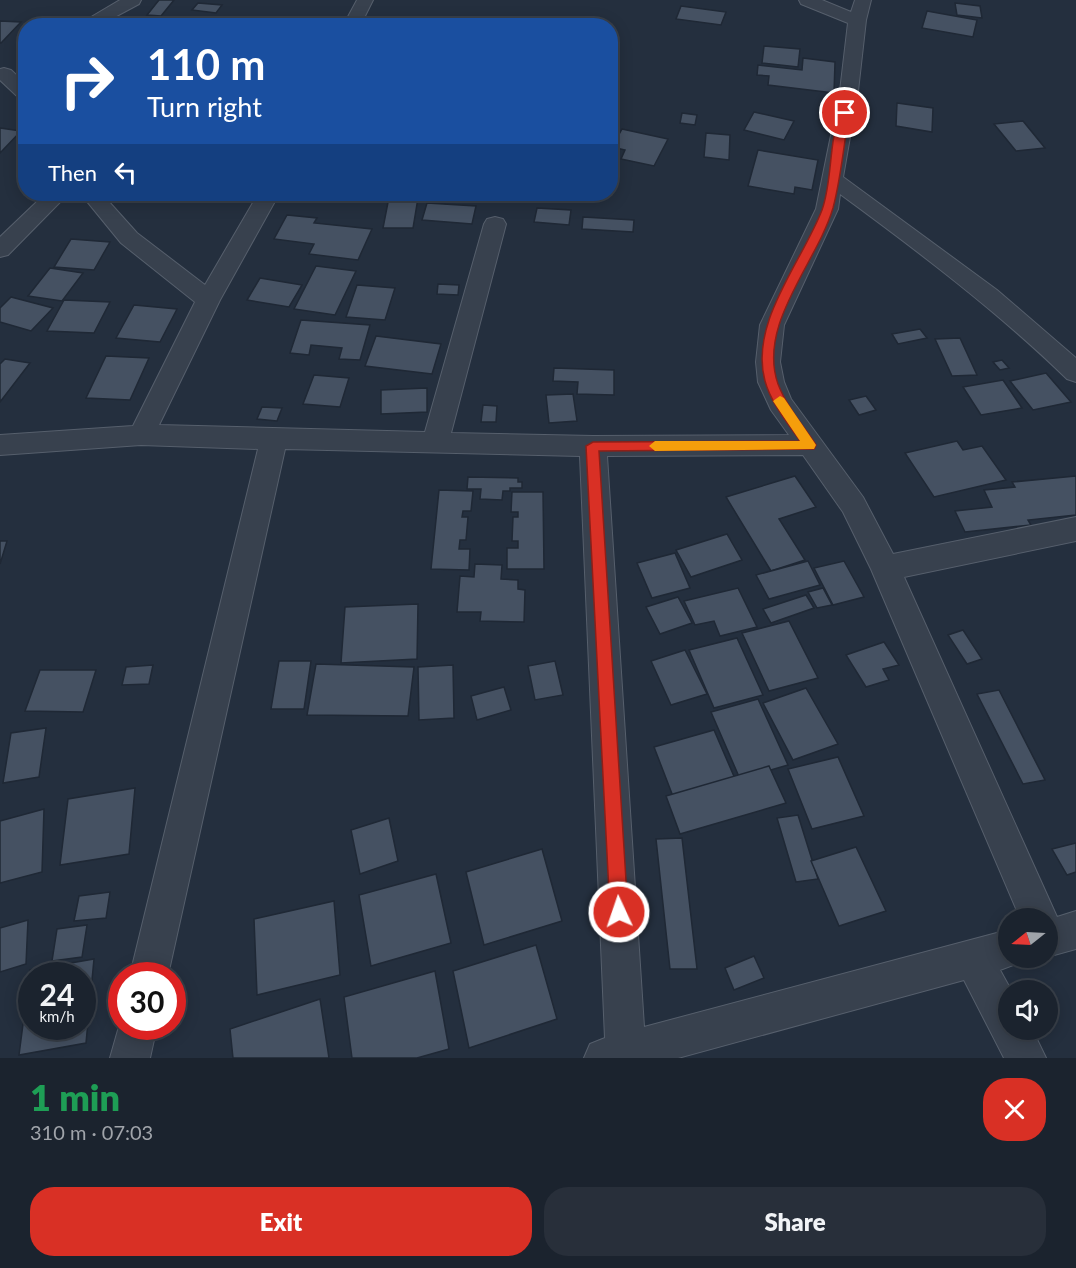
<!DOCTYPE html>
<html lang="en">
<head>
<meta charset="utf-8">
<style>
  :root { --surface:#1b232e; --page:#282f3a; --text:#f1f3f6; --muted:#a0a4aa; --line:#39404a; --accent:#d93025 }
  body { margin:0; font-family:Lato,sans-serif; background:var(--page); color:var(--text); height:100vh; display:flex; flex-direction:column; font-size:22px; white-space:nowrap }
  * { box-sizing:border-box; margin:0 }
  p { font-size:20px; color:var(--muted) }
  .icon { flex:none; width:33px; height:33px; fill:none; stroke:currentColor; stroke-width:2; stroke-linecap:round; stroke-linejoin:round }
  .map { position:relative; height:1058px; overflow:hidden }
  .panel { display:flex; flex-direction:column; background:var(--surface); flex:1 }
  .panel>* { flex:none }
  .top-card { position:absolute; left:18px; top:18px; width:600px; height:183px; border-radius:24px; box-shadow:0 3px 15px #0003,0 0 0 2px var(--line); background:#1a4fa0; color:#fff; overflow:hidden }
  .needle { width:39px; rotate:252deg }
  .controls { position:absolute; left:998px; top:908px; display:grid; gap:12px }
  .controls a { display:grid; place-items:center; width:60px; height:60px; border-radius:50%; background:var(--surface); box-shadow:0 3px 15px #0003,0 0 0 2px var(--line); font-size:30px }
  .speed { position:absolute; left:18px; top:962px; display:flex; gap:12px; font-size:30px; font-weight:700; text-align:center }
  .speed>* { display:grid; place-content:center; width:78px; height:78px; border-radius:50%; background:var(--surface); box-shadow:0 3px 15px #0003,0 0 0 2px var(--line); line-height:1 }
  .speed small { font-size:15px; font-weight:400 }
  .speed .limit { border:9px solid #d22; background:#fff; color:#111 }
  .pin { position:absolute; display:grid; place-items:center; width:51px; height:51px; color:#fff; margin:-26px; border:3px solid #fff; border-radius:50%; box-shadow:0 2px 6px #0007 }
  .me { position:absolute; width:66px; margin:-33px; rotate:357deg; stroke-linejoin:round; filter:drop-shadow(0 0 4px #0008) }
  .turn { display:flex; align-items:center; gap:21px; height:126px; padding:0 30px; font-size:27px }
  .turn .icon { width:78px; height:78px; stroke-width:2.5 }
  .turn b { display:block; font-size:42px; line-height:51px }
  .then { display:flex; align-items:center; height:57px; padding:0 30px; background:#0003; gap:12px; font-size:22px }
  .round { display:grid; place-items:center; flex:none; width:63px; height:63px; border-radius:24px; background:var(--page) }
  .overview { display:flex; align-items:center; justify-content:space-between; height:102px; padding:0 30px }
  h1 { font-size:36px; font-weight:800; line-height:45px; color:#1e9e55 }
  .action { display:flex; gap:12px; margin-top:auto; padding:12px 30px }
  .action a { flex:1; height:69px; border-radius:24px; background:var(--accent); color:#fff; font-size:24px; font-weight:800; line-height:69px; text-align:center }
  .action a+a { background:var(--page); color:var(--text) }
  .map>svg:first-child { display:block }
  .building { fill:#455162; stroke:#1f2835; stroke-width:1.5; fill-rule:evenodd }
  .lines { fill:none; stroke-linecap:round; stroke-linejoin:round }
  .street-casing { stroke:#565f6c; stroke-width:2 }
  .street { fill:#38414e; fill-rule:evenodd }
  .route { fill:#d93025; stroke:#8d1f18; stroke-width:1.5 }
  .slow { fill:#f59e0b }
</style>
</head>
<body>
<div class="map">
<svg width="1076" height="1058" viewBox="0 0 1076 1058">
  <rect width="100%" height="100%" fill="#242f3e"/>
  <g class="building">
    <path d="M159 0H174L161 16 147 15Z"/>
    <path d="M198 3 222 5 216 13 192 10Z"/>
    <path d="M955 3 980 6 982 18 957 15Z"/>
    <path d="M681 6 726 12 721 25 676 19Z"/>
    <path d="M927 11 977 20 973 37 922 28Z"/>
    <path d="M0 21 21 22 1 43H0Z"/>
    <path d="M764 46 800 49 798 67 762 63Z"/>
    <path d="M803 58 835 62 834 93 768 85 769 76 757 75 758 65 802 70Z"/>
    <path d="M897 103 933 108 932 132 896 126Z"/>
    <path d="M754 112 794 121 784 140 744 130Z"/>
    <path d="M682 113 697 115 695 125 680 123Z"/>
    <path d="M1023 121 1045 148 1016 151 994 124Z"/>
    <path d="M0 128 21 131 0 153Z"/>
    <path d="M622 129 668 139 654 166 621 159 625 150 612 147Z"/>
    <path d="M706 133 730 135 729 160 704 157Z"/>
    <path d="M758 150 818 160 812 190 795 187 794 194 748 186Z"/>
    <path d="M389 197 418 198 413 228H383Z"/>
    <path d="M427 203 476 206 472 224 422 220Z"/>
    <path d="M537 208 571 210 569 225 534 222Z"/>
    <path d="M287 215 317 218 314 223 372 229 358 260 309 254 314 244 274 239Z"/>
    <path d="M583 217 634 220 633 232 582 229Z"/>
    <path d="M71 239 110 242 94 270 54 267Z"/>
    <path d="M316 266 356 271 335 315 294 309Z"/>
    <path d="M50 268 83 273 62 301 28 296Z"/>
    <path d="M260 278 302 285 289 307 247 300Z"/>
    <path d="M438 284 459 285 458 295 437 294Z"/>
    <path d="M357 285 395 288 385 320 346 317Z"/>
    <path d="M11 297 53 308 31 331 0 322V308Z"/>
    <path d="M64 300 110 302 94 333 47 331Z"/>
    <path d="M134 305 177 309 160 342 116 338Z"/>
    <path d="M301 320 370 325 360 360 339 359 342 348 311 345 309 355 290 353Z"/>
    <path d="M920 329 927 338 898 344 892 334Z"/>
    <path d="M376 336 441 344 432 374 365 366Z"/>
    <path d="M960 338 977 375 952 376 935 339Z"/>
    <path d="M106 356 149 358 130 400 86 398Z"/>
    <path d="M5 359 30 363 0 402V364Z"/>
    <path d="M1002 360 1009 368 1000 370 993 362Z"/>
    <path d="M554 368 614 370V395L577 394 578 382 553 381Z"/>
    <path d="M1046 373 1071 402 1033 410 1010 381Z"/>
    <path d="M314 375 349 378 340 407 303 404Z"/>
    <path d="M1003 380 1022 408 981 415 963 387Z"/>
    <path d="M427 388V412L381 414V390Z"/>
    <path d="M573 394 577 421 549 423 546 395Z"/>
    <path d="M866 396 876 410 859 415 849 400Z"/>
    <path d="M483 405 497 406 496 422H481Z"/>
    <path d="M262 407 282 408 277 421 257 419Z"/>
    <path d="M957 441 963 450 982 446 1006 480 934 497 905 453Z"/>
    <path d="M795 476 816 507 779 519 805 560 771 571 726 497Z"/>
    <path d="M1076 476V515L1028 520 1031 525 965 532 955 511 992 507 984 490 1015 487 1012 482Z"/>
    <path d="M468 477 518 478V482H522V488H510V491H503L502 500 480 499 481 489H467Z"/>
    <path d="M439 490 473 491 471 511H463L462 517H468L466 540H460L459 549H470L469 570 431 569Z"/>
    <path d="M512 492H543L544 569H507V548H518V541H512L513 517H518V512H511Z"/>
    <path d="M727 534 742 560 691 577 676 550Z"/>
    <path d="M0 541H7L0 564Z"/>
    <path d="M675 553 690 588 652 598 637 563Z"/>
    <path d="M808 561 820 585 769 599 756 575Z"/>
    <path d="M844 561 864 597 833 605 814 568Z"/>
    <path d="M475 564 502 565 501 579 518 580V589L525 590 524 622 480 621 481 612H457L460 576 474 577Z"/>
    <path d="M738 588 757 627 720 636 714 621 695 625 684 601Z"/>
    <path d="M823 588 832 605 817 608 808 592Z"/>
    <path d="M806 595 814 608 771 623 763 609Z"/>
    <path d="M678 597 692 623 660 634 646 607Z"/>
    <path d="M418 604 417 659 341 663 345 607Z"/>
    <path d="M789 621 818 678 769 691 742 633Z"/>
    <path d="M963 630 982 659 967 664 948 635Z"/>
    <path d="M737 638 763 695 714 708 689 650Z"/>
    <path d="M884 642 899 665 883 669 889 680 866 687 846 655Z"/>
    <path d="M685 650 707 694 671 705 651 661Z"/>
    <path d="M279 661H311L304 709H271Z"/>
    <path d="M555 661 563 695 535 700 528 666Z"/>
    <path d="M316 664 414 667 408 716 307 715Z"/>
    <path d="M153 665 149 684 122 685 126 667Z"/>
    <path d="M453 665 454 718 419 720 418 667Z"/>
    <path d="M40 670H96L83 712 25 711Z"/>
    <path d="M504 687 511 710 477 720 471 696Z"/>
    <path d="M806 688 838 744 793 760 763 703Z"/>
    <path d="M999 690 1045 780 1023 784 977 694Z"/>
    <path d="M758 699 788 765 740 779 711 712Z"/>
    <path d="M46 728 39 777 3 783 11 733Z"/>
    <path d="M714 730 736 781 674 799 654 747Z"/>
    <path d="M838 757 864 816 812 829 788 769Z"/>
    <path d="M769 766 786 803 680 834 666 796Z"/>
    <path d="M135 788 129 854 60 865 68 799Z"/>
    <path d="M44 809 42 872 0 883V821Z"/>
    <path d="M798 815 818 879 796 882 777 818Z"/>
    <path d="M389 818 398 861 360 874 351 830Z"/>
    <path d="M682 838 697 969H670L656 839Z"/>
    <path d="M1076 843V872L1067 875 1052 849Z"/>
    <path d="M856 847 886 911 839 926 811 861Z"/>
    <path d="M542 849 562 921 484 945 466 872Z"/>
    <path d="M436 874 451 943 371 966 359 895Z"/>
    <path d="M110 892 106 918 74 921 79 896Z"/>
    <path d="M334 901 340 975 257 995 254 919Z"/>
    <path d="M28 920 26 964 0 972V928Z"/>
    <path d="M87 925 82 957 52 961 57 929Z"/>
    <path d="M536 945 557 1019 469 1048 453 971Z"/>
    <path d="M754 956 764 978 734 990 725 968Z"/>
    <path d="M94 959 86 1043 19 1055 30 970ZM32 975H82V1026H32Z"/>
    <path d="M435 971 449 1049 417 1058H352L344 997Z"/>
    <path d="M320 999 329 1058H233L230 1029Z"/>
  </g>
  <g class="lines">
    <g class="street-casing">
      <g id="street">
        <path d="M120 0H141L139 4 98 26H76Z"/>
        <path d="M357 0H373L360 26H343Z"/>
        <path d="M799 0H822L851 12 855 0H871L866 20 858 91 843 177 997 290 1076 358V382L1067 379C997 311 919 252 840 194L838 209 784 325 780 362 784 382 791 399 863 497 893 554 1076 517V541L904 577 1057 917 1076 911V949L1047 957V918H1020L871 569 843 512 803 455 607 456 644 1027 1008 930V957H1024L1021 962 1000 970 1011 990H1008V1029H1032L1046 1058H1004L964 980 678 1058H584L590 1044 605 1038 580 456 285 449 168 975H130L258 449 141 445 0 455V435L133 426 195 302 121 243 81 194H102L137 233 205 285 258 194H279L220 300 159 425 425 432 484 224 487 219 495 217 503 219 506 224 451 433 593 436 789 435 771 410 758 382 756 362 760 325 816 209 840 91 848 23 801 4Z"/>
        <path d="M4 68 11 70 26 84V100L19 98 0 80V69Z"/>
        <path d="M45 194H68L8 255 0 257V237Z"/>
        <path d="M122 1016V1026H157L150 1058H110Z"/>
      </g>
    </g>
    <use href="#street" class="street"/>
  </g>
  <path class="route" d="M841 111 849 113C844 144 841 178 833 208 817 263 757 324 778 384 786 405 801 423 814 442L816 445 814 449 599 451 628 912 625 919 619 921 612 919 610 912 586 446 593 442 800 441C787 422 771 403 765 381 749 323 802 262 822 210 833 179 828 142 841 111Z"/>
  <path class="slow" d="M780 396 784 398 814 442 816 445 814 449 655 451 649 446 655 441H800L773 401Z"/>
</svg>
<div class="controls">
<a><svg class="needle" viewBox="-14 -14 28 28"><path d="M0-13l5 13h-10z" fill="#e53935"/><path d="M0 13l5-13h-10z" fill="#a0a4aa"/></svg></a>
<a><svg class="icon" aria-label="sound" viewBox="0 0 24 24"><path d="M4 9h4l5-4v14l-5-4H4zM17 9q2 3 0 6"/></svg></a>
</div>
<div class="speed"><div>24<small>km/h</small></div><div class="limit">30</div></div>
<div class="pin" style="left:845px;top:113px;background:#d93025"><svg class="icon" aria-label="arrive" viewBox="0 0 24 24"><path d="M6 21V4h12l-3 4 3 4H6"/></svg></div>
<svg class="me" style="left:619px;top:912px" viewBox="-20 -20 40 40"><circle r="17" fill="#d93025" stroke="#fff" stroke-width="3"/><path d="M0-11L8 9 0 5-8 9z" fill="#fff"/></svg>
<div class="top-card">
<div class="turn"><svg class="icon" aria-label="right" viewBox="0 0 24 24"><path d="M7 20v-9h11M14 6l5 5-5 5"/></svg><div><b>110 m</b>Turn right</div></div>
<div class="then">Then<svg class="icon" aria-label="left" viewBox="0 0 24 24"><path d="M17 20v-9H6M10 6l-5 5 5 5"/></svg></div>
</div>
</div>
<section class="panel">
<div class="overview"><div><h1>1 min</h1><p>310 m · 07:03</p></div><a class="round" style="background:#d93025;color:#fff"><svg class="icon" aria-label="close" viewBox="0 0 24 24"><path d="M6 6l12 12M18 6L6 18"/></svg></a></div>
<div class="action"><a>Exit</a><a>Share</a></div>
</section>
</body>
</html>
